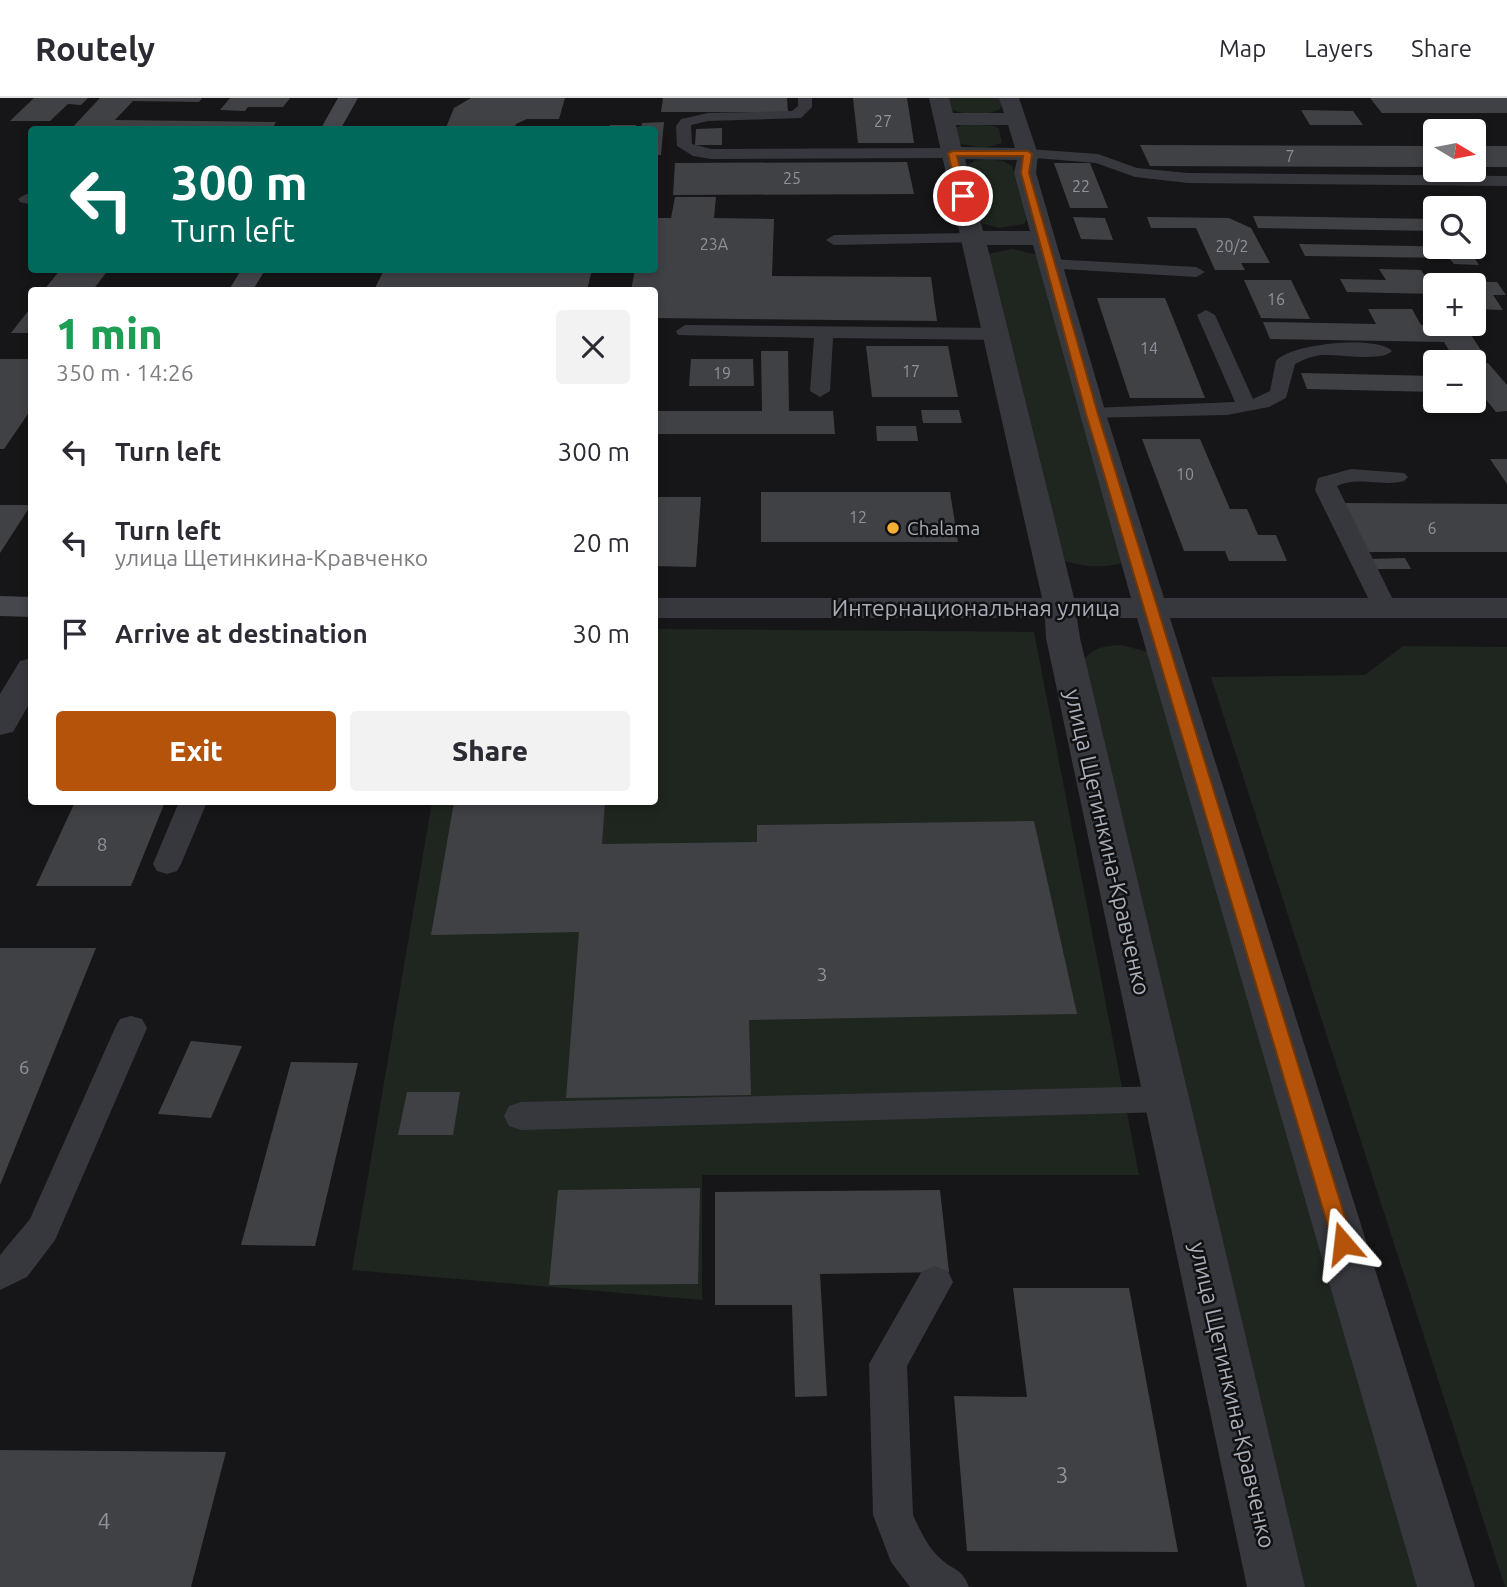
<!DOCTYPE html>
<html lang="en">
<head>
<meta charset="utf-8">
<style>
  :root { --surface:#fff; --page:#f2f2f3; --text:#2b2b33; --muted:#7c7c81; --line:#e1e1e2; --accent:#b45309 }
  body { margin:0; font-family:Ubuntu,sans-serif; background:var(--page); color:var(--text); height:100vh; display:flex; flex-direction:column; font-size:26px; white-space:nowrap }
  * { box-sizing:border-box; margin:0 }
  p { font-size:23px; color:var(--muted) }
  .icon { flex:none; width:38px; height:38px; fill:none; stroke:currentColor; stroke-width:2; stroke-linecap:round; stroke-linejoin:round }
  .map { position:relative; flex:1; overflow:hidden }
  .sheet { position:absolute; left:28px; top:189px; width:630px; height:518px; display:flex; flex-direction:column; background:var(--surface); border-radius:7px; box-shadow:0 4px 10px #0003 }
  .sheet>* { flex:none }
  .top-card { position:absolute; left:28px; top:28px; width:630px; height:147px; border-radius:7px; box-shadow:0 4px 10px #0003; background:#00695c; color:#fff; overflow:hidden }
  .needle { width:46px; rotate:100deg }
  .tools { position:absolute; left:1423px; top:21px; display:grid; gap:14px }
  .tools a { display:grid; place-items:center; width:63px; height:63px; border-radius:7px; background:var(--surface); box-shadow:0 4px 10px #0003; font-size:35px }
  .pin { position:absolute; display:grid; place-items:center; width:60px; height:60px; color:#fff; margin:-30px; border:4px solid #fff; border-radius:50%; box-shadow:0 2px 7px #0007 }
  .me { position:absolute; width:77px; margin:-38px; rotate:343deg; stroke-linejoin:round; filter:drop-shadow(0 0 5px #0008) }
  .turn { display:flex; align-items:center; gap:24px; height:147px; padding:0 28px; font-size:32px }
  .turn .icon { width:91px; height:91px; stroke-width:2.5 }
  .turn b { display:block; font-size:49px; line-height:60px }
  .round { display:grid; place-items:center; flex:none; width:74px; height:74px; border-radius:7px; background:var(--page) }
  .summary { display:flex; align-items:center; justify-content:space-between; height:119px; padding:0 28px }
  h1 { font-size:42px; font-weight:800; line-height:52px; color:#1e9e55 }
  .primary-button { display:flex; gap:14px; margin-top:auto; padding:14px 28px }
  .primary-button a { flex:1; height:80px; border-radius:7px; background:var(--accent); color:#fff; font-size:28px; font-weight:800; line-height:80px; text-align:center }
  .primary-button a+a { background:var(--page); color:var(--text) }
  ul { padding:0; list-style:none }
  li { display:flex; align-items:center; gap:21px; height:91px; padding:0 28px }
  li div { flex:1 }
  li b { display:block; font-size:26px }
  li em { font-style:normal }
  header { display:flex; align-items:center; gap:42px; box-sizing:border-box; height:98px; padding:0 35px; background:var(--surface); border-bottom:2px solid var(--line) }
  header strong { font-size:33px }
  nav { display:flex; gap:38px; margin-inline-start:auto; font-size:24px }
  .map>svg:first-child { display:block }
  .green { fill:#1e261f }
  .building { fill:#404145 }
  .lines { fill:none; stroke-linecap:round; stroke-linejoin:round }
  .lane { fill:#37383d; fill-rule:evenodd }
  .street { fill:#37383d; fill-rule:evenodd }
  .secondary { fill:#45474d; fill-rule:evenodd }
  .route { fill:#b45309; stroke:#753606; stroke-width:2 }
  .poi-dot { fill:#f2b134; stroke:#111113; stroke-width:2.5 }
  .labels { text-anchor:middle; dominant-baseline:central; stroke-width:5; stroke-linejoin:round; paint-order:stroke }
  .far-number-label { font-size:16px; fill:#8e929b }
  .far-poi-label { font-size:19px; fill:#a8adb8; stroke:#111113; text-anchor:start }
  .number-label { font-size:19px; fill:#8e929b }
  .street-label { font-size:23px; fill:#a8adb8; stroke:#111113 }
  .near-number-label { font-size:23px; fill:#8e929b }
</style>
</head>
<body>
<header>
<strong>Routely</strong>
<nav><a>Map</a><a>Layers</a><a>Share</a></nav>
</header>
<div class="map">
<svg width="1507" height="1489" viewBox="0 0 1507 1489">
  <rect width="100%" height="100%" fill="#161618"/>
  <g class="green">
    <path d="M949 0H1000L1002 6 1000 11C987 18 965 18 951 11Z"/>
    <path d="M963 26 995 28 999 31 1002 45 985 50 960 46 956 30Z"/>
    <path d="M988 61 1003 63 1012 68 1027 120 1024 126 999 130 981 125 967 68 974 63Z"/>
    <path d="M1013 151 1038 157 1126 464C1104 471 1084 469 1062 462L987 156Z"/>
    <path d="M655 531 1034 534 1139 1077H702V1202L352 1172 432 704H654Z"/>
    <path d="M1121 547 1149 554 1436 1489H1299L1080 569C1089 550 1102 548 1121 547Z"/>
    <path d="M1403 548 1507 549V1489H1505L1211 579 1365 577Z"/>
  </g>
  <g class="building">
    <path d="M34 0H88L81 7 68 6 50 23H10Z"/>
    <path d="M100 0H202L199 4 133 3 115 22 276 24 271 32H70Z"/>
    <path d="M230 0H290L283 9H248L245 13 220 12Z"/>
    <path d="M471 0H565L559 21H527L516 26 514 32H445L454 10Z"/>
    <path d="M663 0H787L788 14H661Z"/>
    <path d="M853 0H907L914 45H858Z"/>
    <path d="M1370 0H1507V15H1382Z"/>
    <path d="M1301 12 1353 13 1363 27H1310Z"/>
    <path d="M664 24 661 57H654V32H641L642 25Z"/>
    <path d="M610 27H636V32H609Z"/>
    <path d="M722 30V47H695L696 31Z"/>
    <path d="M1140 47 1435 48V69L1150 68Z"/>
    <rect x="1474" y="48" width="33" height="21"/>
    <path d="M907 64 914 96 673 97 675 65Z"/>
    <path d="M1054 65H1090L1108 110H1070Z"/>
    <path d="M675 99H716L714 120 774 121 772 178 931 179 937 223 654 220V192H631L635 172H654V120H671Z"/>
    <path d="M1253 118 1435 121V133L1258 130Z"/>
    <path d="M1073 119 1105 120 1113 142 1081 141Z"/>
    <path d="M1147 119 1229 120 1251 130 1270 165H1241L1245 172H1215L1196 130H1151Z"/>
    <path d="M1299 146 1467 149 1479 167 1454 166 1449 160 1305 158Z"/>
    <path d="M1379 171 1421 172 1428 183 1497 184 1506 197H1493L1503 212 1474 211V187H1435V196L1347 194 1340 181 1386 182Z"/>
    <path d="M60 172H108L93 192H44Z"/>
    <path d="M384 172H592L587 192H374Z"/>
    <path d="M1244 182H1291L1310 221 1261 220Z"/>
    <path d="M1097 200H1165L1205 300H1130Z"/>
    <path d="M32 208V235H11Z"/>
    <path d="M1368 211H1412L1421 227H1434L1426 214H1435V226H1464L1486 260 1453 259 1444 244 1270 241 1263 224 1376 226Z"/>
    <path d="M866 248H948L958 299H872Z"/>
    <path d="M761 253H788L789 313H833L835 336H654V313H762Z"/>
    <path d="M0 261H32V310L4 351H0Z"/>
    <path d="M691 261H753L754 288H689Z"/>
    <path d="M1474 265H1488L1507 287V313L1496 314 1474 287Z"/>
    <path d="M1301 275 1435 278V294L1307 291Z"/>
    <path d="M921 312H959L962 325H923Z"/>
    <path d="M876 328H916L918 343H877Z"/>
    <path d="M1142 341H1200L1230 411H1247L1258 437H1276L1287 463H1229L1225 453H1184Z"/>
    <path d="M1490 361H1507V386Z"/>
    <path d="M761 394H950L958 444H761Z"/>
    <path d="M654 399H701L696 469 654 468Z"/>
    <path d="M1344 405 1507 406V454H1368Z"/>
    <path d="M0 407H31L0 455Z"/>
    <path d="M1405 460 1411 471H1374L1368 461Z"/>
    <path d="M75 704H165L131 788H36Z"/>
    <path d="M454 704H605L602 746 757 744V727L1034 723 1077 916 749 922 751 997 566 1000 579 834 431 837Z"/>
    <path d="M0 850H96L0 1087Z"/>
    <path d="M191 943 242 948 211 1020 158 1016Z"/>
    <path d="M291 964 358 965 315 1148 241 1147Z"/>
    <path d="M407 994H460L453 1037H398Z"/>
    <path d="M700 1090 698 1186 549 1187 558 1092Z"/>
    <path d="M940 1092 949 1174 820 1176 827 1298 795 1299 792 1207H715V1094Z"/>
    <path d="M1013 1190H1129L1178 1454 967 1453 954 1298 1027 1299Z"/>
    <path d="M0 1352 226 1354 191 1489H0Z"/>
  </g>
  <g class="lines">
    <g class="lane">
      <path d="M798 0H812V9L801 20 708 23 691 27 692 46 711 51 952 50 960 55 952 60 711 61 693 58 677 48 676 28 681 21 708 15 792 13 798 8Z"/>
      <path d="M1028 51 1098 56 1137 70 1188 75 1507 78V88L1188 85 1135 79 1096 65 1023 59 1020 56Z"/>
      <path d="M26 96 32 97V107L20 104 18 101Z"/>
      <path d="M973 135 979 136 981 140 979 144 834 147 826 142 834 137Z"/>
      <path d="M1051 161 1196 169 1205 174 1196 179 1045 170 1042 166Z"/>
      <path d="M1206 212 1215 217 1253 301 1270 293 1276 263C1290 245 1379 237 1392 253 1383 264 1338 256 1321 257 1312 258 1304 261 1295 266L1286 300 1269 309 1227 317 1085 320 1082 316 1085 312 1092 310 1235 304 1197 217Z"/>
      <path d="M685 227 997 230 1006 236 997 242 833 240 830 293 820 299 810 293 814 240 678 237 676 233Z"/>
      <path d="M1351 371 1404 375 1408 379 1404 383C1382 389 1358 378 1337 388L1397 510 1393 515H1377L1373 510 1315 392 1318 380Z"/>
      <path d="M179 704H207L181 766 177 773 167 776 157 773 153 766Z"/>
      <path d="M131 918 142 921 147 930 55 1142 27 1179 0 1192V1157L30 1121 115 930 120 921Z"/>
      <path d="M1165 988 1177 992 1181 1001 1177 1010 1165 1014 521 1032 509 1028 504 1018 509 1008 521 1004Z"/>
      <path d="M935 1168 948 1173 953 1184 907 1268 913 1417C920 1432 928 1450 941 1461 955 1474 961 1469 969 1489H910L891 1464 873 1417 869 1266 922 1173Z"/>
    </g>
    <g class="street">
      <path d="M929 0H949L953 15H1004L999 0H1019L1038 56 1036 75 1106 316 1164 500H1507V520H1170L1475 1489H1417L1137 520H1077L1080 540 1305 1489H1247L1046 540 1045 520H654V500H1042ZM956 27H1008L1015 50 961 49ZM965 61 1017 62 1014 75 1030 133H983ZM987 147H1033L1131 500H1074Z"/>
      <path d="M32 560V601L13 634 0 637V596L20 563Z"/>
    </g>
    <g class="secondary">
      <path d="M338 0H358L340 32H320Z"/>
      <path d="M241 172H265L253 192H229Z"/>
      <path d="M0 498 32 499V519L0 518Z"/>
    </g>
  </g>
  <path class="route" d="M953 53H1028L1032 56 1029 75 1098 316 1353 1145 1350 1152 1343 1154 1335 1152 1333 1145 1086 316 1021 75 1023 58H957L967 98 963 101 958 98 948 55Z"/>
  <circle class="poi-dot" cx="893" cy="430" r="7"/>
  <g class="labels">
    <g class="far-number-label">
      <text x="883" y="23">27</text>
      <text x="1290" y="58">7</text>
      <text x="792" y="80">25</text>
      <text x="1081" y="88">22</text>
      <text x="714" y="146">23А</text>
      <text x="1232" y="148">20/2</text>
      <text x="1276" y="201">16</text>
      <text x="1149" y="250">14</text>
      <text x="911" y="273">17</text>
      <text x="722" y="275">19</text>
      <text x="1185" y="376">10</text>
      <text x="858" y="419">12</text>
      <text x="1432" y="430">6</text>
    </g>
    <g class="far-poi-label">
      <text x="907" y="430">Chalama</text>
    </g>
    <g class="number-label">
      <text x="102" y="746">8</text>
      <text x="822" y="876">3</text>
      <text x="24" y="969">6</text>
    </g>
    <g class="street-label">
      <text x="976" y="509">Интернациональная улица</text>
      <text transform="translate(1108 744) rotate(77)">улица Щетинкина-Кравченко</text>
      <text transform="translate(1233 1297) rotate(77)">улица Щетинкина-Кравченко</text>
    </g>
    <g class="near-number-label">
      <text x="1062" y="1376">3</text>
      <text x="104" y="1422">4</text>
    </g>
  </g>
</svg>
<div class="tools">
<a><svg class="needle" viewBox="-14 -14 28 28"><path d="M0-13l5 13h-10z" fill="#e53935"/><path d="M0 13l5-13h-10z" fill="#7c7c81"/></svg></a>
<a><svg class="icon" aria-label="search" viewBox="0 0 24 24"><circle cx="10" cy="10" r="6"/><path d="M15 15l6 6"/></svg></a>
<a>+</a>
<a>−</a>
</div>
<div class="pin" style="left:963px;top:98px;background:#d93025"><svg class="icon" aria-label="arrive" viewBox="0 0 24 24"><path d="M6 21V4h12l-3 4 3 4H6"/></svg></div>
<svg class="me" style="left:1343px;top:1145px" viewBox="-20 -20 40 40"><path d="M0-17L14 15 0 8-14 15z" fill="#b45309" stroke="#fff" stroke-width="4"/></svg>
<div class="top-card">
<div class="turn"><svg class="icon" aria-label="left" viewBox="0 0 24 24"><path d="M17 20v-9H6M10 6l-5 5 5 5"/></svg><div><b>300 m</b>Turn left</div></div>
</div>
<section class="sheet">
<div class="summary"><div><h1>1 min</h1><p>350 m · 14:26</p></div><a class="round"><svg class="icon" aria-label="close" viewBox="0 0 24 24"><path d="M6 6l12 12M18 6L6 18"/></svg></a></div>
<ul>
<li><svg class="icon" aria-label="left" viewBox="0 0 24 24"><path d="M17 20v-9H6M10 6l-5 5 5 5"/></svg><div><b>Turn left</b></div><em>300 m</em></li>
<li><svg class="icon" aria-label="left" viewBox="0 0 24 24"><path d="M17 20v-9H6M10 6l-5 5 5 5"/></svg><div><b>Turn left</b><p>улица Щетинкина-Кравченко</p></div><em>20 m</em></li>
<li><svg class="icon" aria-label="arrive" viewBox="0 0 24 24"><path d="M6 21V4h12l-3 4 3 4H6"/></svg><div><b>Arrive at destination</b></div><em>30 m</em></li>
</ul>
<div class="primary-button"><a>Exit</a><a>Share</a></div>
</section>
</div>
</body>
</html>
